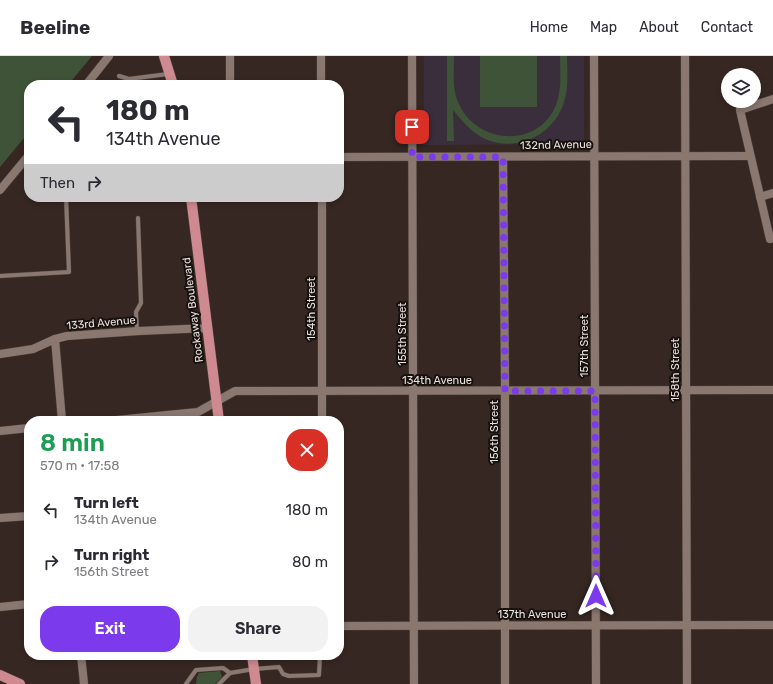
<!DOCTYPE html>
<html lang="en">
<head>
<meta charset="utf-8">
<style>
  :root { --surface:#fff; --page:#f2f2f3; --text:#2b2b33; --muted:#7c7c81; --line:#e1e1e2; --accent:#7c3aed }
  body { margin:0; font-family:Rubik,sans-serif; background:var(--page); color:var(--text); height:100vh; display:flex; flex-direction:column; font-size:15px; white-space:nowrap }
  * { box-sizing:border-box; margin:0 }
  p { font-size:13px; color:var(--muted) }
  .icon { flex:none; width:22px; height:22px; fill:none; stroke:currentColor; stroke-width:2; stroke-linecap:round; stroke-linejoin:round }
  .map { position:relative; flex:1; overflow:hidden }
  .details { position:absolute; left:24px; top:360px; width:320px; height:244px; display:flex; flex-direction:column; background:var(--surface); border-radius:16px; box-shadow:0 2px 6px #0003 }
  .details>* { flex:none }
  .guide { position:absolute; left:24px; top:24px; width:320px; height:122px; border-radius:16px; box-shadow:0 2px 6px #0003; background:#fff; color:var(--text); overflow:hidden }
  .controls { position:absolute; left:721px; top:12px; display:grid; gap:8px }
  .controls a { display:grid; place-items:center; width:40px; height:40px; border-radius:50%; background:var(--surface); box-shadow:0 2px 6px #0003; font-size:20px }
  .pin { position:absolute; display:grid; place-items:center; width:34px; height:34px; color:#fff; margin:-17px; border-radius:8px; box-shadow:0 2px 6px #0006 }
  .me { position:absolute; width:44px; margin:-22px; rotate:0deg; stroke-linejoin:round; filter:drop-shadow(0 0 3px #0008) }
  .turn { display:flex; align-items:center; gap:14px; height:84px; padding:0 16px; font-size:18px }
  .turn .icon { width:52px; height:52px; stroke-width:2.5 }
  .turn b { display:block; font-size:28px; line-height:34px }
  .then { display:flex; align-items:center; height:38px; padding:0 16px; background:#0003; gap:8px; font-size:15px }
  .round { display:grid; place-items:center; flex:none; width:42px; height:42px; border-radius:16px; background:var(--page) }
  .head { display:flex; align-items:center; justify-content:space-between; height:68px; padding:0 16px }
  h1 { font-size:24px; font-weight:600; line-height:30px; color:#1e9e55 }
  .button { display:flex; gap:8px; margin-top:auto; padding:8px 16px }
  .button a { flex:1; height:46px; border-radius:16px; background:var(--accent); color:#fff; font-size:16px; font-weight:600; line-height:46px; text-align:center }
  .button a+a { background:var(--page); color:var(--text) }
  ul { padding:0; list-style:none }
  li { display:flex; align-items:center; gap:12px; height:52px; padding:0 16px }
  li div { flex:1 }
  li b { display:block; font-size:15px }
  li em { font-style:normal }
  header { display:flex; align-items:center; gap:24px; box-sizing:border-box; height:56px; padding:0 20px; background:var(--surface); border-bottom:1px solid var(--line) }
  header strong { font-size:19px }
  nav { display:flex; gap:22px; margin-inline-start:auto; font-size:14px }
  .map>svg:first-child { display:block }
  .education { fill:#3a2e3c }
  .green { fill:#3e5338 }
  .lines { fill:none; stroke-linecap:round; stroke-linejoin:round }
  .service-casing { stroke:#4e423d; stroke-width:5 }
  .minor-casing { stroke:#4e423d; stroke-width:9 }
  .primary-casing { stroke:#4e423d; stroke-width:11 }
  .service { stroke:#897770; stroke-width:4 }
  .minor { stroke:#897770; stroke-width:8 }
  .primary { stroke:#cf8a91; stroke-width:10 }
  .route { stroke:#7c3aed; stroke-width:7; stroke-dasharray:0 12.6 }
  .labels { text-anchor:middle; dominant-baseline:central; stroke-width:4; stroke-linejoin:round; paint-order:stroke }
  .street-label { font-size:11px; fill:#e9dfdb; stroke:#18120f }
</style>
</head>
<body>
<header>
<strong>Beeline</strong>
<nav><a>Home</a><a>Map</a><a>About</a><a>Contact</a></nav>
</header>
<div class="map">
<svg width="773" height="628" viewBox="0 0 773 628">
  <rect width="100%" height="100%" fill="#362722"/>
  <path class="education" d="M424 0H584V88L424 89Z"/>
  <g class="green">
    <path d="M0 0H92L68 29H29V76L0 111Z"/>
    <path d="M447 0H454C454 15 452 32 458 46 475 88 538 94 556 49 562 33 560 16 560 0H567C567 15 569 31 564 46 554 79 517 97 485 83 471 76 462 65 453 54L454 85H447Z"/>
    <rect x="480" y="0" width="57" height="51"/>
    <path d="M220 615 222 621 215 628H196L197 621 199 617Z"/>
  </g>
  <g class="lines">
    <g class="service-casing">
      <g id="service">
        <path d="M119 20 129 23 168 18"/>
        <path d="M0 220 69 216 66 141"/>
        <path d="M137 275 136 256 141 247 138 162"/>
        <path d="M195 357 196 365"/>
        <path d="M186 628 196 614 223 612 230 617"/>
        <path d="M219 628 230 617 254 613 279 611 283 618 289 620 319 619 320 599"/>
      </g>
    </g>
    <g class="minor-casing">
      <g id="minor">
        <path d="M230 0V29"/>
        <path d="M321 0V29"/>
        <path d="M412 0 414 628"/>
        <path d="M594 0 596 628"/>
        <path d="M685 0 687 628"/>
        <path d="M86 29 109 0"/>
        <path d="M339 101 750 100"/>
        <path d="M503 101 505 326V628"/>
        <path d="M0 134 29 99"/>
        <path d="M322 141V365"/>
        <path d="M760 141 773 137"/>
        <path d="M770 183 740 54 773 43"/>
        <path d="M55 283 62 365"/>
        <path d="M0 298 33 293 55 283 67 280 139 275 207 272"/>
        <path d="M107 365 198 356 235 335 773 334"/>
        <path d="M0 375 29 372"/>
        <path d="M0 462 29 460"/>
        <path d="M0 551 29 548"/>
        <path d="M339 570 773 569"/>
        <path d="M81 599 84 628"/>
      </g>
    </g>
    <g class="primary-casing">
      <g id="primary">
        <path d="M164 0 173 29"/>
        <path d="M191 141 219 365"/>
        <path d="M252 599 256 628"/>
        <path d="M0 619 20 628"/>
      </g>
    </g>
    <use href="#service" class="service"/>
    <use href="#minor" class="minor"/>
    <use href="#primary" class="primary"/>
  </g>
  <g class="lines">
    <path class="route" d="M412 71V101H503L505 335H595L596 540"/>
  </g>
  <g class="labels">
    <g class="street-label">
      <text transform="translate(556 89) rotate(-1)">132nd Avenue</text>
      <text transform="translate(311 253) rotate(-90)">154th Street</text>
      <text transform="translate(193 254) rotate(-97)">Rockaway Boulevard</text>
      <text transform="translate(101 267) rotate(-5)">133rd Avenue</text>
      <text transform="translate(402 278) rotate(-90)">155th Street</text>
      <text transform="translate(584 290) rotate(-90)">157th Street</text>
      <text transform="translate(675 314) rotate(-90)">158th Street</text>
      <text x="437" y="324">134th Avenue</text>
      <text transform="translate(494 376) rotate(-90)">156th Street</text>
      <text x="532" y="558">137th Avenue</text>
    </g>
  </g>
</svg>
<div class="controls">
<a><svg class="icon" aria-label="layers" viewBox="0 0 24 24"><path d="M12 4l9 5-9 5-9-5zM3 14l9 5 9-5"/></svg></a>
</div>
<div class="pin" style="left:412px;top:71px;background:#d93025"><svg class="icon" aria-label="arrive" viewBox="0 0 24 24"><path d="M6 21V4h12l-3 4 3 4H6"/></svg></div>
<svg class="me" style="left:596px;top:540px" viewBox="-20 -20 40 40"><path d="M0-17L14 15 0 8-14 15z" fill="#7c3aed" stroke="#fff" stroke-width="4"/></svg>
<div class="guide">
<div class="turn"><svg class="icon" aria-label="left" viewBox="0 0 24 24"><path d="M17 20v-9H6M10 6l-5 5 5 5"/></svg><div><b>180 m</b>134th Avenue</div></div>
<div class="then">Then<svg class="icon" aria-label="right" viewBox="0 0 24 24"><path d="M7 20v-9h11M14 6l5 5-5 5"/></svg></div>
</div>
<section class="details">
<div class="head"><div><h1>8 min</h1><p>570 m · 17:58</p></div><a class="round" style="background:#d93025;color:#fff"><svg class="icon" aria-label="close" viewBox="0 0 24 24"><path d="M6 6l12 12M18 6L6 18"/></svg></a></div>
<ul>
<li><svg class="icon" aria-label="left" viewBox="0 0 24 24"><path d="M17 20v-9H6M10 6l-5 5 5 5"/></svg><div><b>Turn left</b><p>134th Avenue</p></div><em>180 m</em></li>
<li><svg class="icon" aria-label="right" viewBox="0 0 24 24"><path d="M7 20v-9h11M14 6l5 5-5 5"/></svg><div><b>Turn right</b><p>156th Street</p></div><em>80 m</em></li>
</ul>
<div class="button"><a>Exit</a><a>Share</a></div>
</section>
</div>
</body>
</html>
